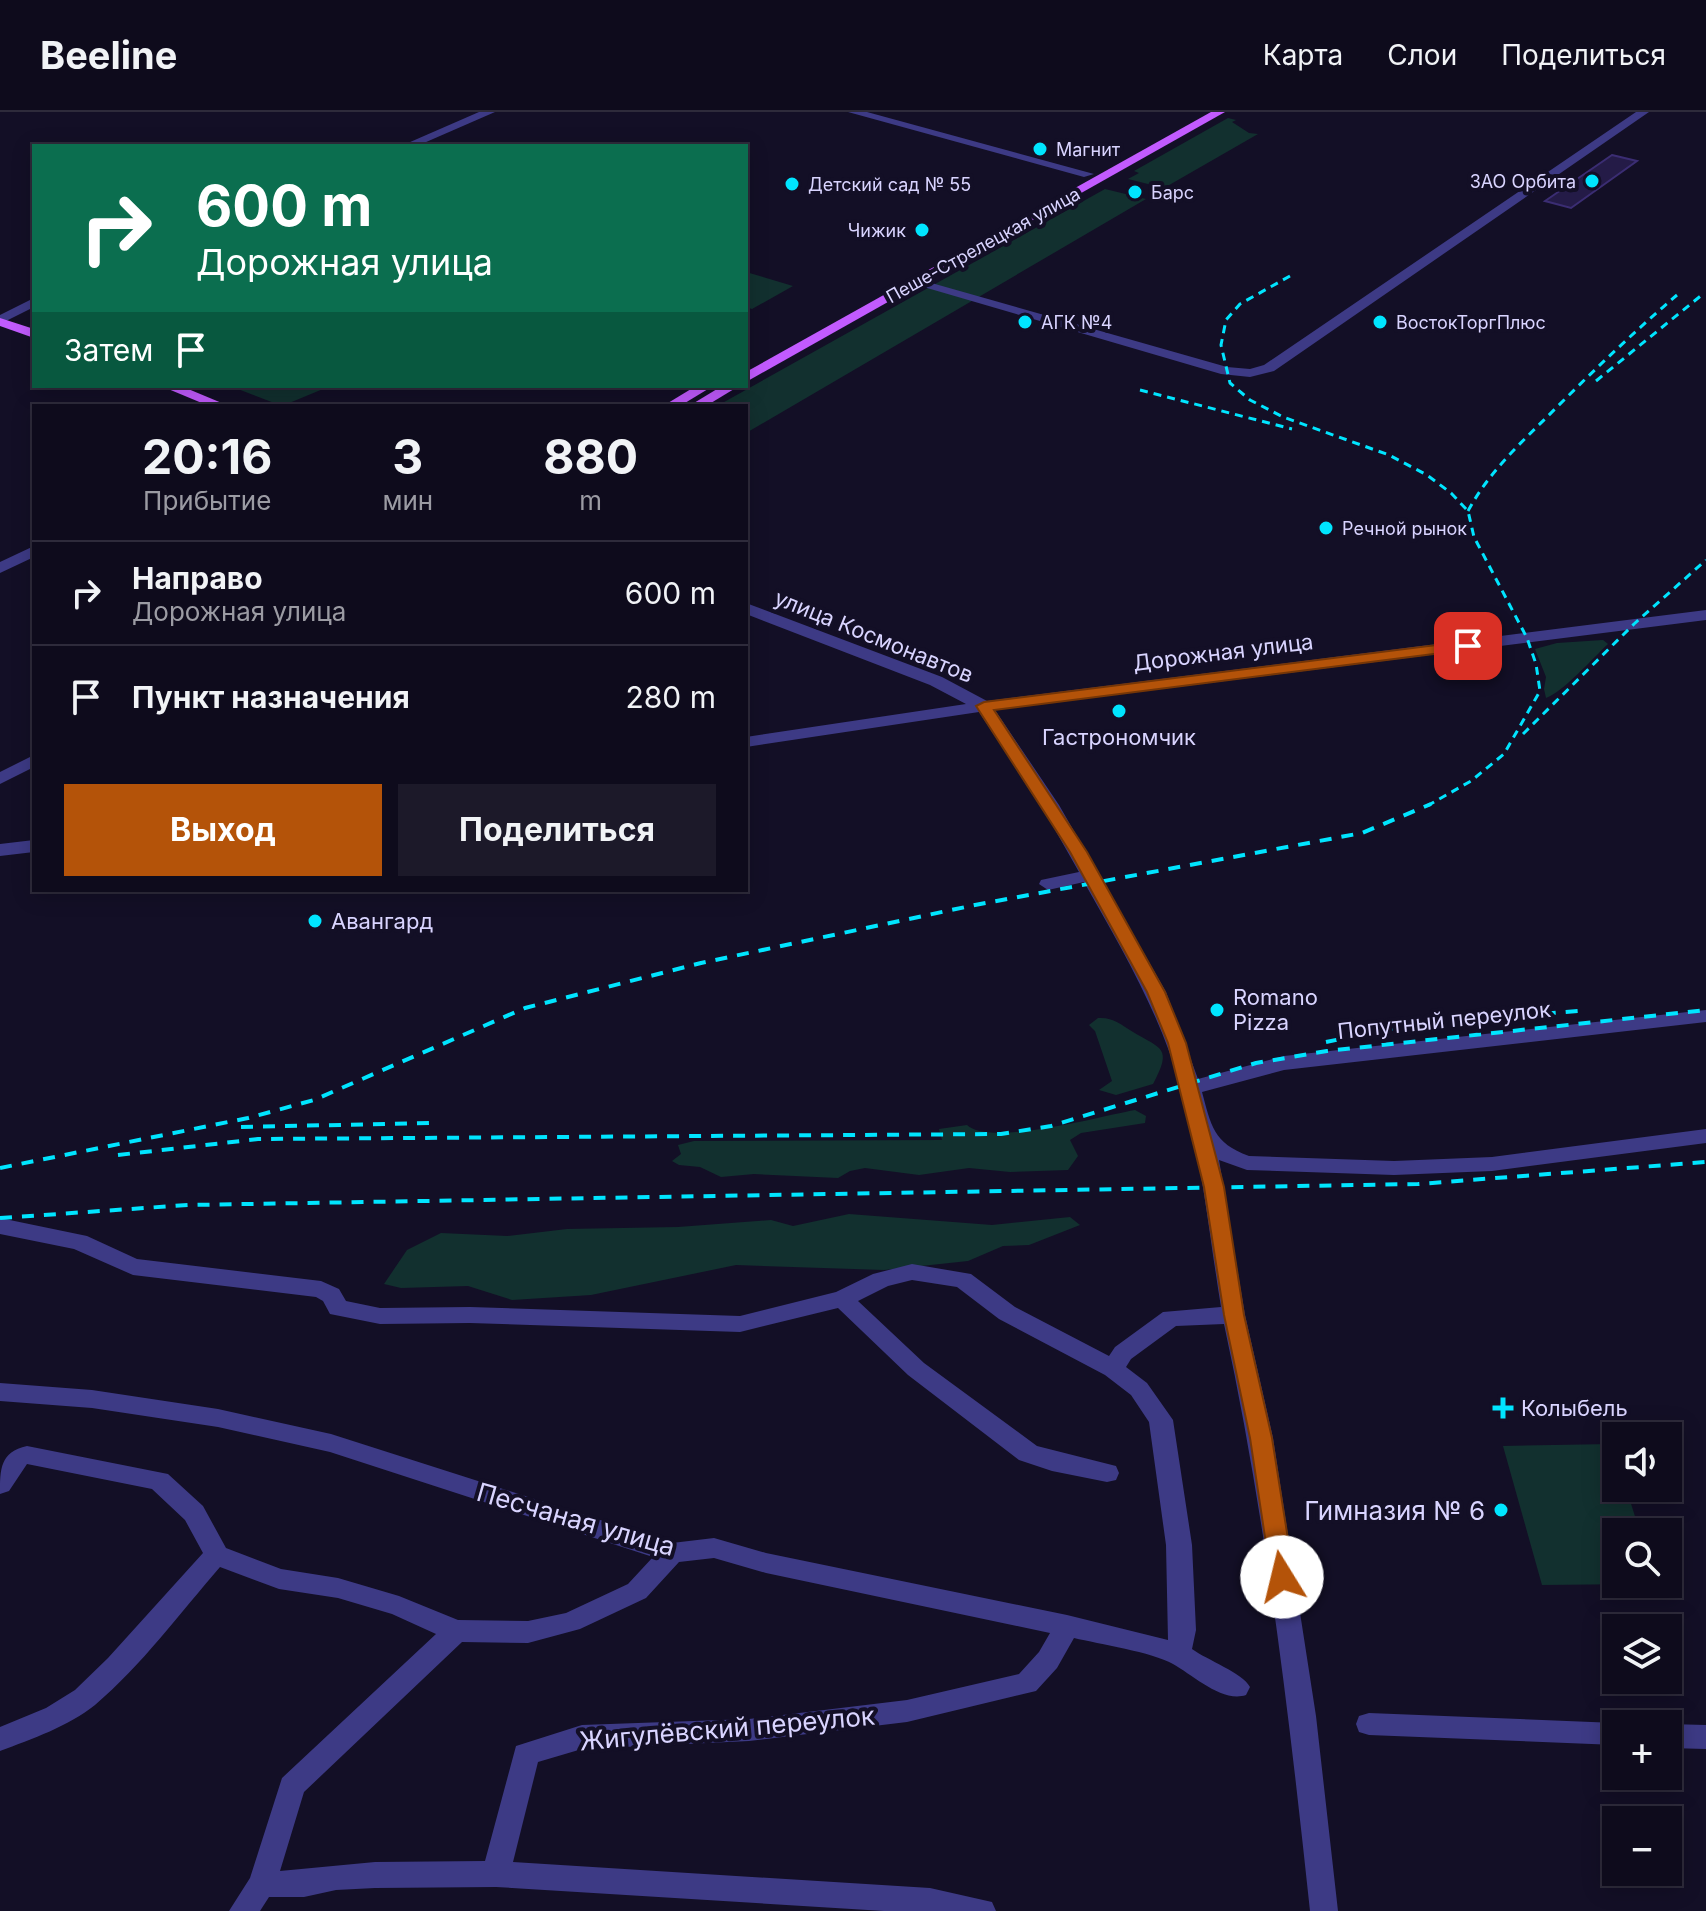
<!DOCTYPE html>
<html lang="ru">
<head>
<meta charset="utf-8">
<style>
  :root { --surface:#0e0b1c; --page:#1c1929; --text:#f1f3f6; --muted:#9b9ba3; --line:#2e2b3b; --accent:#b45309 }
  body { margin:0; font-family:Inter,sans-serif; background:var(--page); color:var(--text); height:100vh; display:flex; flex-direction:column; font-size:30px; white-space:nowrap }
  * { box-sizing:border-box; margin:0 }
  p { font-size:26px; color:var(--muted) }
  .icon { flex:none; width:44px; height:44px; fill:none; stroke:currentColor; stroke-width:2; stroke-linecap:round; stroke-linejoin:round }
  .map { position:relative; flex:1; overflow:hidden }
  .side { position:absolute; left:32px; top:292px; width:716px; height:488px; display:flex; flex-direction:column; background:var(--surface); border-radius:0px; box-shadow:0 4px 20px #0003,0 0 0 2px var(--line) }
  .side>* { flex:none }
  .top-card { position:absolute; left:32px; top:32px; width:716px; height:244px; border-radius:0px; box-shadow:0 4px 20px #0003,0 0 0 2px var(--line); background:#0b6e4f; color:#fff; overflow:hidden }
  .tools { position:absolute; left:1602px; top:1310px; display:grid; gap:16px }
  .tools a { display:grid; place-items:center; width:80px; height:80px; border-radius:0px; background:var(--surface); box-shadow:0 4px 20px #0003,0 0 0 2px var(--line); font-size:40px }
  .pin { position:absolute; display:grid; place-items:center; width:68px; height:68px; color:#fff; margin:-34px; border-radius:16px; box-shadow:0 4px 12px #0006 }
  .me { position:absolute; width:88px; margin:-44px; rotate:351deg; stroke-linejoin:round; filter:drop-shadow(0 0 6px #0008) }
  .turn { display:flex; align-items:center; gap:28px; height:168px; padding:0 32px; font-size:36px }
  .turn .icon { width:104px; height:104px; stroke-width:2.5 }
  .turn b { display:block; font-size:56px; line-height:68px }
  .then { display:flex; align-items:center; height:76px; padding:0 32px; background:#0003; gap:16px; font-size:30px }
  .eta { display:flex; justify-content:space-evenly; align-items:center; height:136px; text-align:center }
  .eta b { font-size:48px; font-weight:700; line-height:56px }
  .cta { display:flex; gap:16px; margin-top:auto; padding:16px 32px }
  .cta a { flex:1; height:92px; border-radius:0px; background:var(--accent); color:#fff; font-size:32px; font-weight:700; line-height:92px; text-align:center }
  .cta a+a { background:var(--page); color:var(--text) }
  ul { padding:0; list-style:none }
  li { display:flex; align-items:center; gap:24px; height:104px; padding:0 32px; border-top:2px solid var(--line) }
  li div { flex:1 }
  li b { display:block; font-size:30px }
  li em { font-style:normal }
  header { display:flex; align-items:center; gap:48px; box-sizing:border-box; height:112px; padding:0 40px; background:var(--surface); border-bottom:2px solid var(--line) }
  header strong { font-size:38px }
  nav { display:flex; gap:44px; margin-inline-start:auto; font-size:28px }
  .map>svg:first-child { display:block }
  .green { fill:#12302f }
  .building { fill:#241b47; stroke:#3b2d73; stroke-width:2 }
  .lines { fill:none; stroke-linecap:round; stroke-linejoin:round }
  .minor { fill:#3d3a85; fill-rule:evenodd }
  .major { fill:#c25bff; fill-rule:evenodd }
  .rail-far1 { stroke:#00e5ff; stroke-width:3; stroke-dasharray:8 6; stroke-linecap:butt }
  .rail { stroke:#00e5ff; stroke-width:4; stroke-dasharray:12 10; stroke-linecap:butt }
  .route { fill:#b45309; stroke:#753606; stroke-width:2 }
  .poi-dot { fill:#00e5ff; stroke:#130f26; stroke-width:3 }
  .labels { text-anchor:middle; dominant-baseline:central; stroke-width:8; stroke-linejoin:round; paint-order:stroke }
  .far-poi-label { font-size:18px; fill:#d9d4ff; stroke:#130f26; text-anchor:start }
  .far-street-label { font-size:18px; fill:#d9d4ff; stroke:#130f26 }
  .street-label { font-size:22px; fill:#d9d4ff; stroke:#130f26 }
  .poi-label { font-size:22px; fill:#d9d4ff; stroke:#130f26; text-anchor:start }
  .near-poi-label { font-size:26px; fill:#d9d4ff; stroke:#130f26; text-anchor:end }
  .near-street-label { font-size:26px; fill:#d9d4ff; stroke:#130f26 }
</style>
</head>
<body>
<header>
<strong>Beeline</strong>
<nav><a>Карта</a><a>Слои</a><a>Поделиться</a></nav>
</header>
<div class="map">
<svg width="1706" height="1799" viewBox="0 0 1706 1799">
  <rect width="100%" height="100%" fill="#130f26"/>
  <g class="green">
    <path d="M1228 6 1236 8 1232 10 1249 21 1258 22 1164 76 1128 67 1139 61 1134 59Z"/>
    <path d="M1105 77 1146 87 746 321V294H717Z"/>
    <path d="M746 160 793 174 752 197 746 195Z"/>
    <path d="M230 274H313L323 277 282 294Z"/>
    <path d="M1603 528 1608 532C1593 546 1563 580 1546 586L1544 577 1546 565 1535 537 1557 531Z"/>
    <path d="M1098 906C1113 905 1120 912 1133 920 1161 937 1173 935 1153 972L1116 983 1099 978 1112 969 1095 919 1089 913Z"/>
    <path d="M1135 998 1146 1004 1145 1011 1081 1021 1070 1028 1078 1044 1068 1058 1010 1060 969 1056 919 1063 865 1056 850 1059 838 1066 754 1062 721 1065 700 1055 679 1053 672 1049 681 1042 678 1033 694 1029 942 1028 939 1017 967 1013C990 1035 1101 1004 1135 998Z"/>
    <path d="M849 1102 992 1113 1070 1105 1080 1113 1029 1133 1003 1134 968 1149 884 1158 736 1153 591 1183 512 1188 468 1174 401 1176 384 1172 407 1138 441 1121 507 1124 567 1117 678 1115 771 1108 793 1114Z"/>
    <path d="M1612 1332 1616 1345V1376H1626L1640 1420H1616V1472H1640L1542 1473 1503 1334Z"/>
  </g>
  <path class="building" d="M1612 43 1637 49 1571 96 1545 89Z"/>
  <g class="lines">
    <g class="minor">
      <path d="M479 0H495L417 34H401Z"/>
      <path d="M848 0H867L1094 62 1084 65Z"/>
      <path d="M1636 0H1649L1274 259 1250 265 1221 262 910 171 921 168 1227 255 1250 257 1264 253Z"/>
      <path d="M34 186V195L0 212V203Z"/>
      <path d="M34 434V445L0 461V450Z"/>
      <path d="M746 491 942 565 987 589 1706 498V508L995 598 1059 693 1166 880 1198 967 1284 944 1706 898V910L1284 958 1202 980C1211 1013 1213 1031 1249 1044L1394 1049 1492 1045 1706 1017V1031L1492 1059 1394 1063 1247 1058 1219 1048 1245 1203 1273 1326 1316 1604 1338 1799H1310C1289 1602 1266 1406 1224 1212L1176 1214 1131 1247 1126 1255 1147 1271 1173 1308 1192 1433 1196 1518 1192 1537C1207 1548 1243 1561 1250 1575L1246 1583C1222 1591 1193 1563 1173 1552 1152 1540 1099 1532 1074 1526L1057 1556 1036 1579 907 1610 749 1629 582 1637 538 1650 513 1750 930 1776 992 1790 996 1799H884L496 1775 375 1776 336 1778 304 1785H269L260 1799H229L250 1766 282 1666 436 1522 392 1502 338 1486 279 1477 220 1455C180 1501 142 1553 95 1593 69 1614 32 1627 0 1639V1615L46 1596 75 1578 108 1546 203 1441 185 1408 152 1377 27 1352 9 1379 0 1382C0 1357 0 1340 27 1334L168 1362 203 1394 226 1436 281 1457 338 1466 399 1484 458 1508 528 1509 566 1501 628 1472 653 1445 330 1340 218 1315 92 1296 0 1289V1271L92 1278 218 1297 331 1322 672 1431 714 1426 766 1441 1067 1503 1168 1528 1166 1433 1149 1310 1131 1283 1105 1263 999 1207 957 1175 912 1168 888 1174 858 1189 924 1251 1037 1334 1116 1354 1119 1361 1116 1368 1107 1370 1052 1359 1019 1348 908 1263 838 1196 740 1220 470 1211 380 1212 330 1202 323 1189 316 1185 133 1163 74 1137 0 1122V1106L87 1124 137 1147 321 1169 339 1177 346 1189 380 1196 470 1195 740 1204 836 1180 873 1162 912 1152 971 1162 1015 1195 1109 1244 1115 1235 1163 1200 1221 1195C1207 1110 1200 1020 1169 939 1147 879 1115 825 1084 770L1048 778 1039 772 1041 768 1079 760 1041 693 979 600 746 635V625L966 592 930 573 746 502ZM714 1446 766 1461 1050 1521 1039 1540 1019 1562 907 1588 749 1607 582 1613 516 1634 485 1749 375 1750 280 1759 304 1680 462 1530 528 1531 580 1517 646 1486 679 1450Z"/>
      <path d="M34 643V655L0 672V660Z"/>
      <path d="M34 728V740L0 744V732Z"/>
      <path d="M1369 1601 1616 1611 1620 1612H1616V1633L1369 1623 1359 1620 1356 1612 1359 1604Z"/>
      <path d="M1668 1612 1706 1613V1637L1668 1636Z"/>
    </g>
    <g class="major">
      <path d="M1211 0H1225L746 270V260Z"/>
      <path d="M0 206 34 217V226L0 214Z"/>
      <path d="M161 274H181L229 294H209Z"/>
      <path d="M696 274H713L680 294H663Z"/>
      <path d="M722 274H739L706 294H689Z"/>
    </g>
    <g class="rail-far1">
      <path d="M1290 164 1240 192 1226 208 1221 233 1230 271 1250 288 1283 305 1389 343 1427 363 1451 381 1468 399 1474 425 1527 526 1536 552 1540 579 1504 642 1471 669 1427 694"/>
      <path d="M1596 269 1703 182"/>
      <path d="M1140 278 1292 317"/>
      <path d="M1468 399C1490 358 1523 329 1555 297 1595 257 1635 219 1677 183"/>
      <path d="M1523 622 1634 512 1706 448"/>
    </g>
    <g class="rail">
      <path d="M1326 930 1419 911 1579 899"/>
      <path d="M241 1015 432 1011"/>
      <path d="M118 1043 258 1027 1001 1022 1051 1014 1256 951 1327 939 1706 898"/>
      <path d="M0 1056 248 1006 314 988 525 896 701 851 975 793 1362 721 1431 692"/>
      <path d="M0 1106 188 1093 1418 1072 1706 1050"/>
    </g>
  </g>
  <path class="route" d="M1468 529 1475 534 1473 537 994 598 1087 740 1165 880 1186 931 1224 1075 1244 1203 1272 1326 1294 1465 1291 1472 1282 1475 1274 1472 1271 1465 1250 1326 1224 1203 1204 1075 1168 931 1147 880 1070 740 976 594 984 590Z"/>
  <g class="poi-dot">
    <circle cx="1040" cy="37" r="8"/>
    <circle cx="1592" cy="69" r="8"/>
    <circle cx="792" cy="72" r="8"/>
    <circle cx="1135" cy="80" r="8"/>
    <circle cx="922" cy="118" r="8"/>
    <circle cx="1025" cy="210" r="8"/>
    <circle cx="1380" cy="210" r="8"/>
    <circle cx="1326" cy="416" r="8"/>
    <circle cx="1119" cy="599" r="8"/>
    <circle cx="315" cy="809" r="8"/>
    <circle cx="1217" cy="898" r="8"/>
    <path d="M1499 1284h8v8h8v8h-8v8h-8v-8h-8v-8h8z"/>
    <circle cx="1501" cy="1398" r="8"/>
  </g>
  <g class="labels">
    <g class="far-poi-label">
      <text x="1056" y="37">Магнит</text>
      <text x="1576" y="69" text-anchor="end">ЗАО Орбита</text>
      <text x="808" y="72">Детский сад № 55</text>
      <text x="1151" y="80">Барс</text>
      <text x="906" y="118" text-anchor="end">Чижик</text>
      <text x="1041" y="210">АГК №4</text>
      <text x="1396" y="210">ВостокТоргПлюс</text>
      <text x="1342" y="416">Речной рынок</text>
    </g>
    <g class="far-street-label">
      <text transform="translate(983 133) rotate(-29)">Пеше-Стрелецкая улица</text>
    </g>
    <g class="street-label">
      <text transform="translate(874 524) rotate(22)">улица Космонавтов</text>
      <text transform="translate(1223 540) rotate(-7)">Дорожная улица</text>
      <text transform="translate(1444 908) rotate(-6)">Попутный переулок</text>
    </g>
    <g class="poi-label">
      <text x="1119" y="625" text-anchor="middle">Гастрономчик</text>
      <text x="331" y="809">Авангард</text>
      <text x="1233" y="885">Romano<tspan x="1233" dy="25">Pizza</tspan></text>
      <text x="1521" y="1296">Колыбель</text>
    </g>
    <g class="near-poi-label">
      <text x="1485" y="1398">Гимназия № 6</text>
    </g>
    <g class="near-street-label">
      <text transform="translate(576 1407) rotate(16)">Песчаная улица</text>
      <text transform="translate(727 1616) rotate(-5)">Жигулёвский переулок</text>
    </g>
  </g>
</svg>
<div class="tools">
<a><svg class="icon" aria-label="sound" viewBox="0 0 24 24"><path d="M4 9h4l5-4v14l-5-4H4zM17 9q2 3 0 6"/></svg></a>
<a><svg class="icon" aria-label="search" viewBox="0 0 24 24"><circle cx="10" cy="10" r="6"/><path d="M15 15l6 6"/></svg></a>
<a><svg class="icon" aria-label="layers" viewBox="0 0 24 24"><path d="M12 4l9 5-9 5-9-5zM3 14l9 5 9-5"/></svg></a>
<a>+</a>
<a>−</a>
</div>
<div class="pin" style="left:1468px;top:534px;background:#d93025"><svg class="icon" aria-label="arrive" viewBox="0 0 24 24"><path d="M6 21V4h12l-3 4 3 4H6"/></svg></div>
<svg class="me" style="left:1282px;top:1465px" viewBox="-20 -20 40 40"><circle r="19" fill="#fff"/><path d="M0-13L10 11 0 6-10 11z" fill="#b45309"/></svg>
<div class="top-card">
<div class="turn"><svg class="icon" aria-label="right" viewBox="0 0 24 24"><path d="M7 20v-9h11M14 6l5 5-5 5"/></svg><div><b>600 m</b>Дорожная улица</div></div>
<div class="then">Затем<svg class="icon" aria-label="arrive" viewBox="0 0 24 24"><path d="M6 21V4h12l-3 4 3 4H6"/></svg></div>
</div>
<section class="side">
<div class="eta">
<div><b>20:16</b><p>Прибытие</p></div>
<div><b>3</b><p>мин</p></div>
<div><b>880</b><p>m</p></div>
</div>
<ul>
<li><svg class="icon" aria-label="right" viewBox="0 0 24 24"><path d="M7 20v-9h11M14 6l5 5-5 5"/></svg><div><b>Направо</b><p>Дорожная улица</p></div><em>600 m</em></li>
<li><svg class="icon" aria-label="arrive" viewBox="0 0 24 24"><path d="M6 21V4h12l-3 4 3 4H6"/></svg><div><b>Пункт назначения</b></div><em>280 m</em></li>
</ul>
<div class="cta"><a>Выход</a><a>Поделиться</a></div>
</section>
</div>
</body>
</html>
